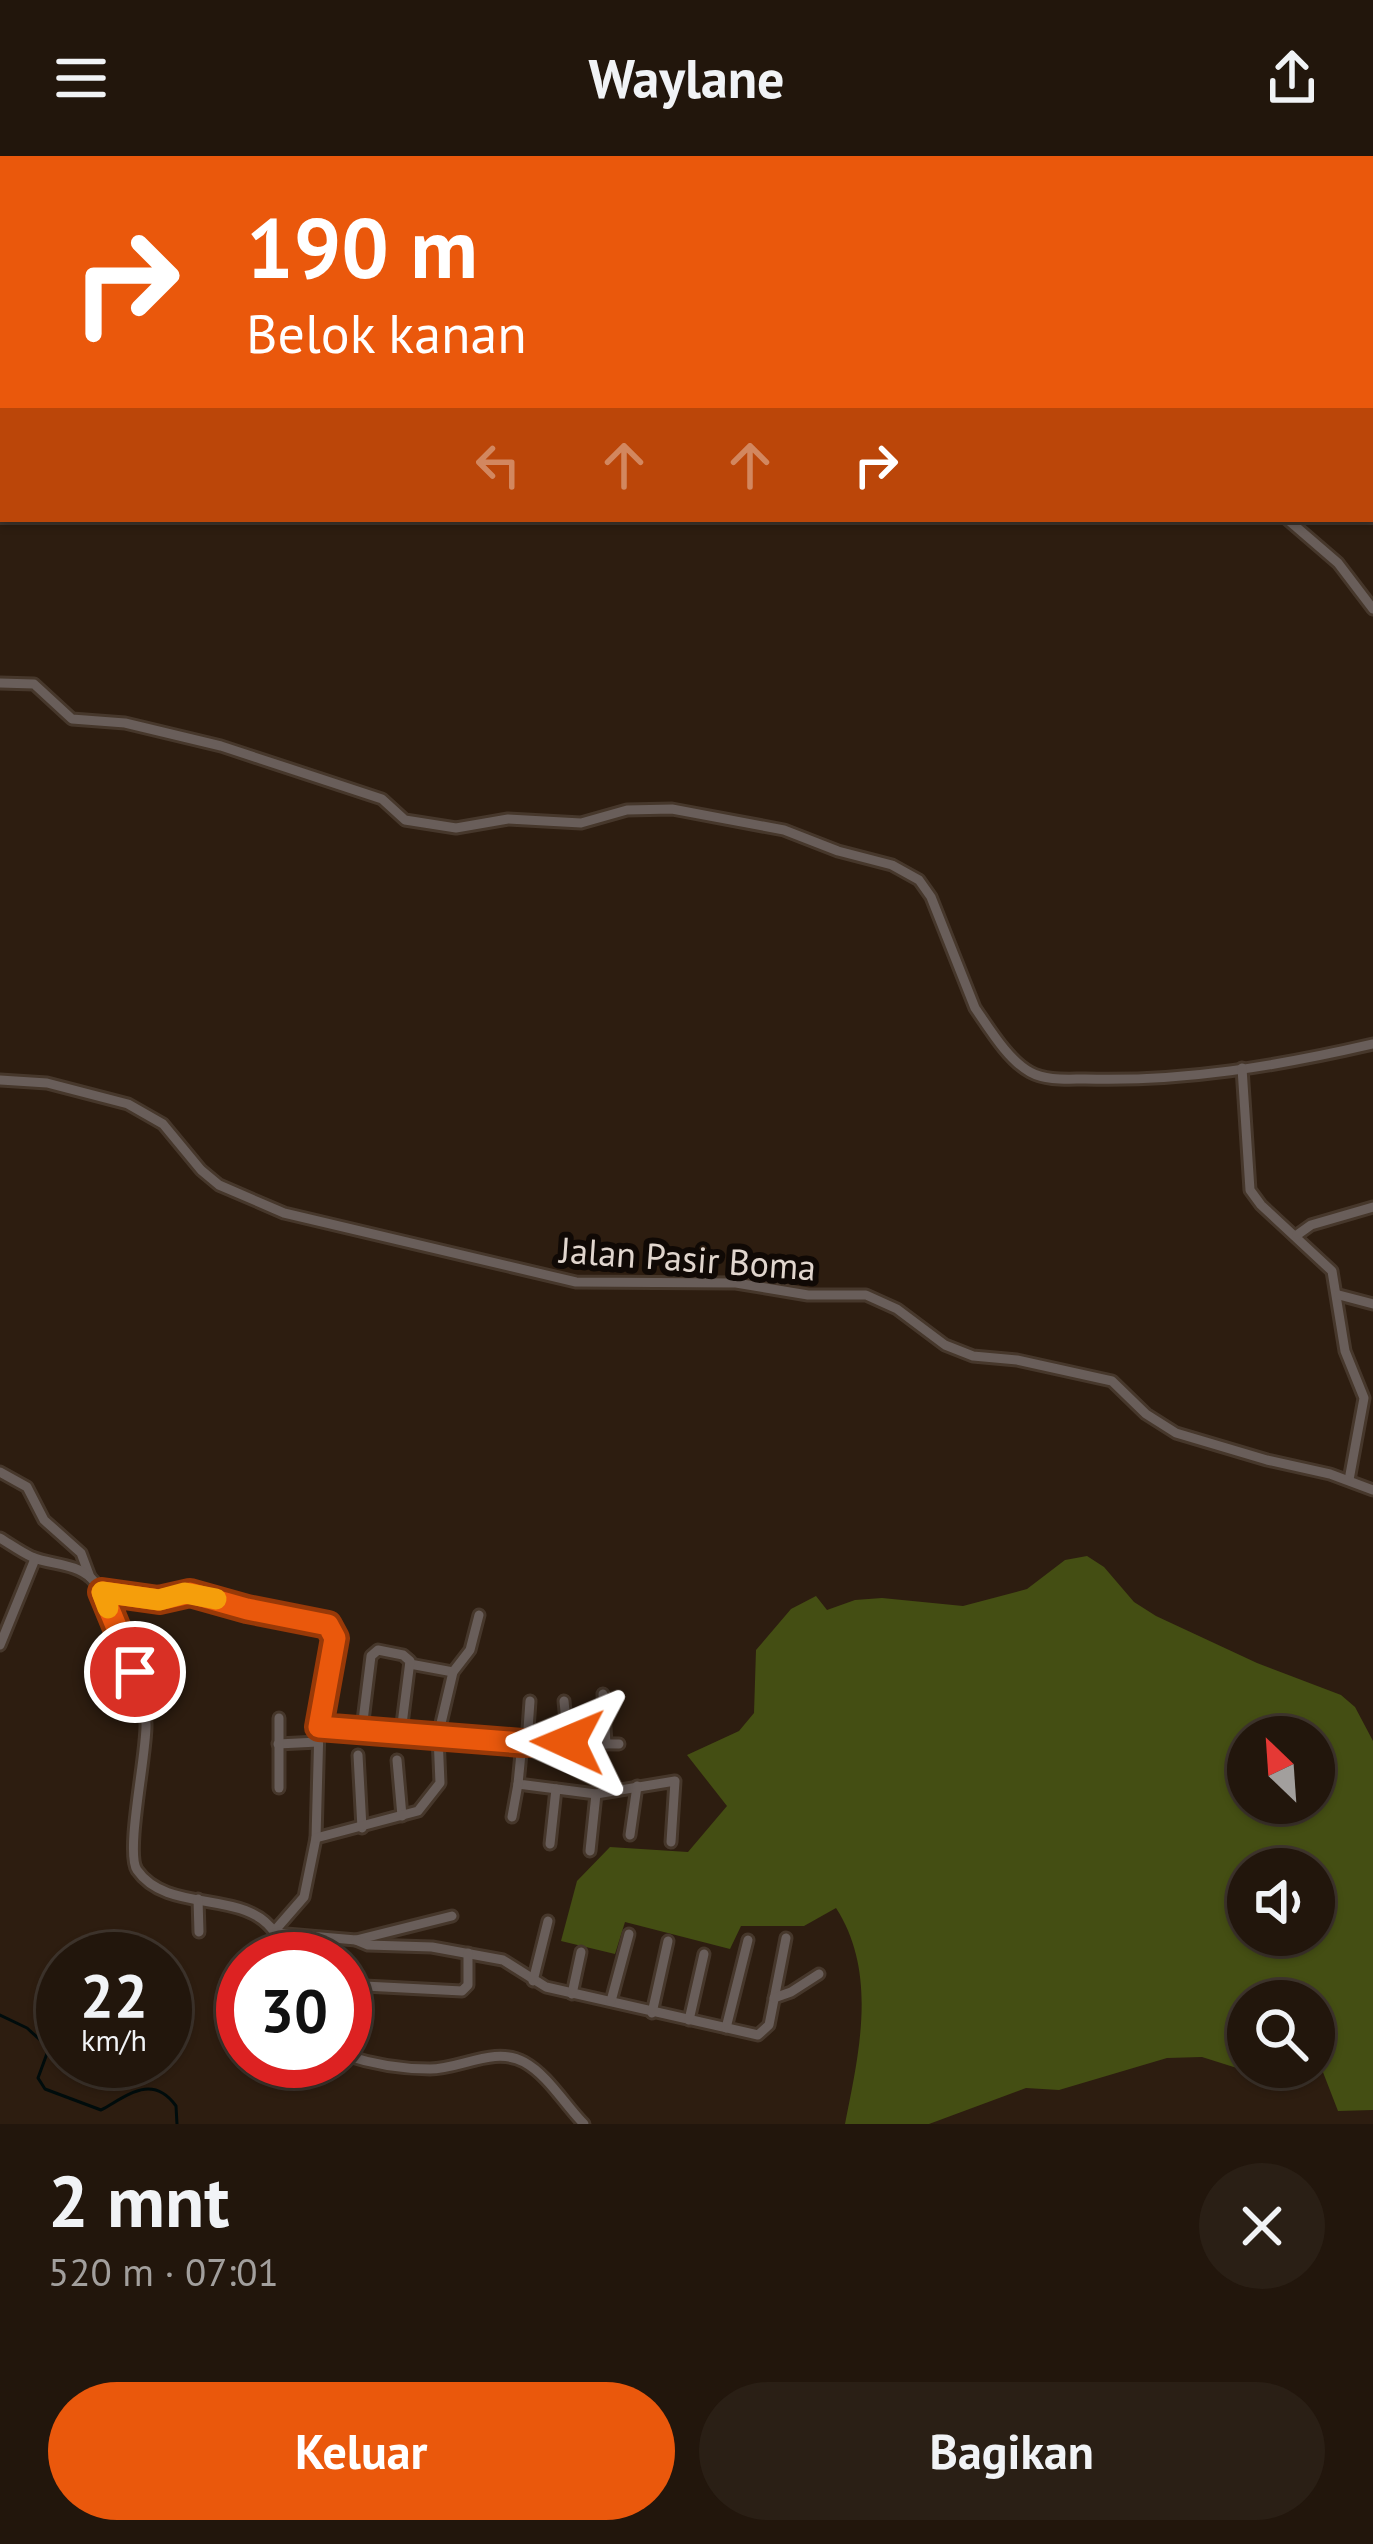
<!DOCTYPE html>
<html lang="id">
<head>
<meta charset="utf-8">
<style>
  :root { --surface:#22160c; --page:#2a1f15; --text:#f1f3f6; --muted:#a29f9d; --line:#3f352d; --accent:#ea580c }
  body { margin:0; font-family:"PT Sans",sans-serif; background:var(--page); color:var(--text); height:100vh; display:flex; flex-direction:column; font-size:45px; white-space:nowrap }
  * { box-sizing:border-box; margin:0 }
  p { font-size:39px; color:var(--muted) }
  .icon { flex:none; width:66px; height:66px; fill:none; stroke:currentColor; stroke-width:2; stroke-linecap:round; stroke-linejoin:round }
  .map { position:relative; height:1968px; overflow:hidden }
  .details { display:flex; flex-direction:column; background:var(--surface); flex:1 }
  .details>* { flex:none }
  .guide { position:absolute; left:0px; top:0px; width:1374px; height:366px; box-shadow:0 3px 9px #0004,0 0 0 3px var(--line); background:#ea580c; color:#fff; overflow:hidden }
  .needle { width:78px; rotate:335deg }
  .buttons { position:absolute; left:1227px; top:1560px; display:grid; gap:24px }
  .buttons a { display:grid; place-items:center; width:108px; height:108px; border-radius:50%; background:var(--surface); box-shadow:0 3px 9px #0004,0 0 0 3px var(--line); font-size:60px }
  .speed { position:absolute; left:36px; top:1776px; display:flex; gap:24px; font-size:60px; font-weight:700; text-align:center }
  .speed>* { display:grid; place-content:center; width:156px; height:156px; border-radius:50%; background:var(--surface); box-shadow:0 3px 9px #0004,0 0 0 3px var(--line); line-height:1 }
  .speed small { font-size:30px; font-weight:400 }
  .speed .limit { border:18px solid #d22; background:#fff; color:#111 }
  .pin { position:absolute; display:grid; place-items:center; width:102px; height:102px; color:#fff; margin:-51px; border:6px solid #fff; border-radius:50%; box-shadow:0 3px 12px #0007 }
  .me { position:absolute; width:132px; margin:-66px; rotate:271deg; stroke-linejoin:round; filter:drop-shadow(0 0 9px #0008) }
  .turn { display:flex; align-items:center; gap:42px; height:252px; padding:0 48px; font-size:54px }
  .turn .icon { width:156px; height:156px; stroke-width:2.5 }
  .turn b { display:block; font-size:84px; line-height:102px }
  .lanes { display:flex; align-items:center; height:114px; padding:0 48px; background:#0003; justify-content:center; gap:60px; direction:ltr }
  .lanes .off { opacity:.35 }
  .round { display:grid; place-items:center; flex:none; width:126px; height:126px; border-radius:63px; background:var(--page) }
  .summary { display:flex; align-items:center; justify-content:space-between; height:204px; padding:0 48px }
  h1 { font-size:72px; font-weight:700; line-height:90px }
  .action { display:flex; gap:24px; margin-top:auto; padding:24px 48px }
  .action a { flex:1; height:138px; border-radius:72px; background:var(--accent); color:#fff; font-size:48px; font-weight:700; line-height:138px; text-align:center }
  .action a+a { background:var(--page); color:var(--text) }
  header { display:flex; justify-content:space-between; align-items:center; height:156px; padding:0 48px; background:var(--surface); font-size:54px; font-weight:700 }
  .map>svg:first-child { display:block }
  .green { fill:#444e13; fill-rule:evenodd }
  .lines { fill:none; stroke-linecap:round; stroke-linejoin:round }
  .stream { stroke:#000c0c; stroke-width:3 }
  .street-casing { stroke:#46372b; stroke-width:15 }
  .street { stroke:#695e5a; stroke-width:9 }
  .route-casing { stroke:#983908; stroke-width:30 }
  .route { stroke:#ea580c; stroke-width:21 }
  .slow { stroke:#f59e0b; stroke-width:21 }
  .labels { text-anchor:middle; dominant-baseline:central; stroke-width:12; stroke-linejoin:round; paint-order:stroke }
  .street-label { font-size:36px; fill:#e1d6ce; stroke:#100905 }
</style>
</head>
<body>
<header><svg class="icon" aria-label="menu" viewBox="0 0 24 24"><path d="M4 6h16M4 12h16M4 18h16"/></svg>Waylane<svg class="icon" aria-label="share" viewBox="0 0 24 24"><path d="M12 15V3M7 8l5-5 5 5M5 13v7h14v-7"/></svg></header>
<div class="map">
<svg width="1373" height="1968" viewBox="0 0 1373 1968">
  <rect width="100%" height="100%" fill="#2d1d10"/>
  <path class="green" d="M1087 1400 1104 1411 1134 1446 1156 1460 1257 1507 1341 1539 1355 1551 1373 1585V1954L1338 1955 1314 1893V1845H1248V1911H1255L1259 1919 1202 1901 1167 1902 1059 1934 1026 1932 929 1968H845C859 1897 878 1817 836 1752L804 1770H741L730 1793 625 1766 615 1798 561 1785 577 1725 610 1691 688 1696 727 1650 687 1599 739 1575 754 1557 756 1494 791 1453 816 1440 827 1454 855 1444 882 1442 963 1450 1027 1433 1065 1404ZM1248 1581H1314V1647H1248ZM1248 1713H1314V1779H1248Z"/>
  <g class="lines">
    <path class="stream" d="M0 1859 27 1872 49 1892 38 1922 45 1933 101 1954C127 1940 152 1917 176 1950L177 1968"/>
    <g class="street-casing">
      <g id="street">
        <path d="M0 16 3 21"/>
        <path d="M1371 293H1373"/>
        <path d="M1287 363 1338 407 1373 453"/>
        <path d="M0 527 34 528 72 563 125 567 221 590 382 643 405 664 456 672 508 663 581 667 627 654 672 653 784 674 838 695 892 709 919 724 931 741 975 852C989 872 1008 904 1030 916 1046 925 1067 923 1085 923 1183 926 1278 910 1373 888"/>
        <path d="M1242 912 1250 1034 1261 1049 1332 1115 1345 1195 1364 1242 1349 1324"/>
        <path d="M0 924 47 927 128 948 163 968 201 1014 219 1029 284 1057 576 1126 736 1127 808 1139H866L897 1153 945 1189 973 1200 1017 1204 1112 1225 1146 1258 1176 1277 1267 1304 1330 1318 1373 1334"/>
        <path d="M1297 1079 1311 1069 1373 1051"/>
        <path d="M1339 1139 1373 1148"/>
        <path d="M0 1316 27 1331 44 1364 81 1397 90 1421"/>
        <path d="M0 1382C10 1388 21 1396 32 1401 51 1409 75 1407 91 1422 104 1435 110 1455 117 1471 131 1501 145 1535 146 1568 147 1597 125 1696 137 1714 168 1759 246 1732 275 1777L356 1784 452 1760"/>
        <path d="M102 1436 159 1445 190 1437 246 1453 328 1469 335 1482 319 1571 316 1682 304 1741 277 1772 274 1803"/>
        <path d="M0 1489 35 1403"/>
        <path d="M410 1508 453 1516"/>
        <path d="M603 1538 606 1588"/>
        <path d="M564 1545 568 1586"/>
        <path d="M319 1571 522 1587 619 1588"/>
        <path d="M362 1573 371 1500 378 1494 403 1499 410 1505 401 1576"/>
        <path d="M522 1587 518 1628 596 1638 675 1625 671 1686"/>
        <path d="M527 1587 530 1545"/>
        <path d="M278 1588 318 1586"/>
        <path d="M358 1599 362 1672"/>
        <path d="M397 1604 402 1660"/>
        <path d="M279 1632V1562"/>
        <path d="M512 1661 518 1628"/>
        <path d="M630 1679 637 1630"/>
        <path d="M316 1682 418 1655 440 1627 438 1580 453 1516 470 1494 479 1459"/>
        <path d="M550 1688 556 1633"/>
        <path d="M590 1695 596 1638"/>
        <path d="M198 1743 199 1776"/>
        <path d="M356 1784 368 1789 432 1791 503 1804 546 1831 758 1879 769 1869 786 1782"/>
        <path d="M533 1825 548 1765"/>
        <path d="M345 1829 462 1835 468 1829V1797"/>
        <path d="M572 1838 581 1796"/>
        <path d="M774 1842 791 1836 819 1818"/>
        <path d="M611 1845 629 1778"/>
        <path d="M652 1857 668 1785"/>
        <path d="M689 1864 704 1798"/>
        <path d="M726 1872 748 1784"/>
        <path d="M345 1899C372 1908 402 1913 430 1913 460 1913 495 1890 524 1906 548 1919 565 1949 584 1968"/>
      </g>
    </g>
    <use href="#street" class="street"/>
  </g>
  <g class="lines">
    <g class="route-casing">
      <path id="route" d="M135 1516 102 1436 159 1444 190 1437 247 1453 328 1469 335 1482 319 1571 522 1587 568 1586"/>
    </g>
    <use href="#route" class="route"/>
    <path class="slow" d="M108 1452 102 1436 159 1444 185 1437 216 1443"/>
  </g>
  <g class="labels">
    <g class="street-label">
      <text transform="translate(688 1102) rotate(4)">Jalan Pasir Boma</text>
    </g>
  </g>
</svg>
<div class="buttons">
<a><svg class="needle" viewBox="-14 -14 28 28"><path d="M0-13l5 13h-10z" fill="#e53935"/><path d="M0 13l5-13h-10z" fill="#a29f9d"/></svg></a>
<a><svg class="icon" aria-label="sound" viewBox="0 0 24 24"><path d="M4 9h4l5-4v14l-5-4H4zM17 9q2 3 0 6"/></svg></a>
<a><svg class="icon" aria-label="search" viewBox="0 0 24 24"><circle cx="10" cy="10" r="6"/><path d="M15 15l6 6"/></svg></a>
</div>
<div class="speed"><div>22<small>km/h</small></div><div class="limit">30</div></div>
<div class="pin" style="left:135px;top:1516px;background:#d93025"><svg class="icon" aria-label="arrive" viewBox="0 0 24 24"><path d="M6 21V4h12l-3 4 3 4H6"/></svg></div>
<svg class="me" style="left:568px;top:1586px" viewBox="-20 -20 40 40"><path d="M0-17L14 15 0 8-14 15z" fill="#ea580c" stroke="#fff" stroke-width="4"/></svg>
<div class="guide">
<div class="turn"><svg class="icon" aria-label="right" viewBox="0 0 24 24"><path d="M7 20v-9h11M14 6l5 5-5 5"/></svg><div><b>190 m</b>Belok kanan</div></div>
<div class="lanes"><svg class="icon off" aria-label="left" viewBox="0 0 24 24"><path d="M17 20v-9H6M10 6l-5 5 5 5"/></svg><svg class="icon off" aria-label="ahead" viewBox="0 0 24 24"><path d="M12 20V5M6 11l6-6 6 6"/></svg><svg class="icon off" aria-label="ahead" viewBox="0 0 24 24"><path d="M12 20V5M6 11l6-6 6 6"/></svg><svg class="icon" aria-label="right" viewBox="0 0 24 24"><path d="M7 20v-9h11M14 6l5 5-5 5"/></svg></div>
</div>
</div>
<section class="details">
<div class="summary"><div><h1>2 mnt</h1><p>520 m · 07:01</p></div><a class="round"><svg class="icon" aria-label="close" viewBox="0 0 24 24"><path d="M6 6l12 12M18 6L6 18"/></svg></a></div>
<div class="action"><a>Keluar</a><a>Bagikan</a></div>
</section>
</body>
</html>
